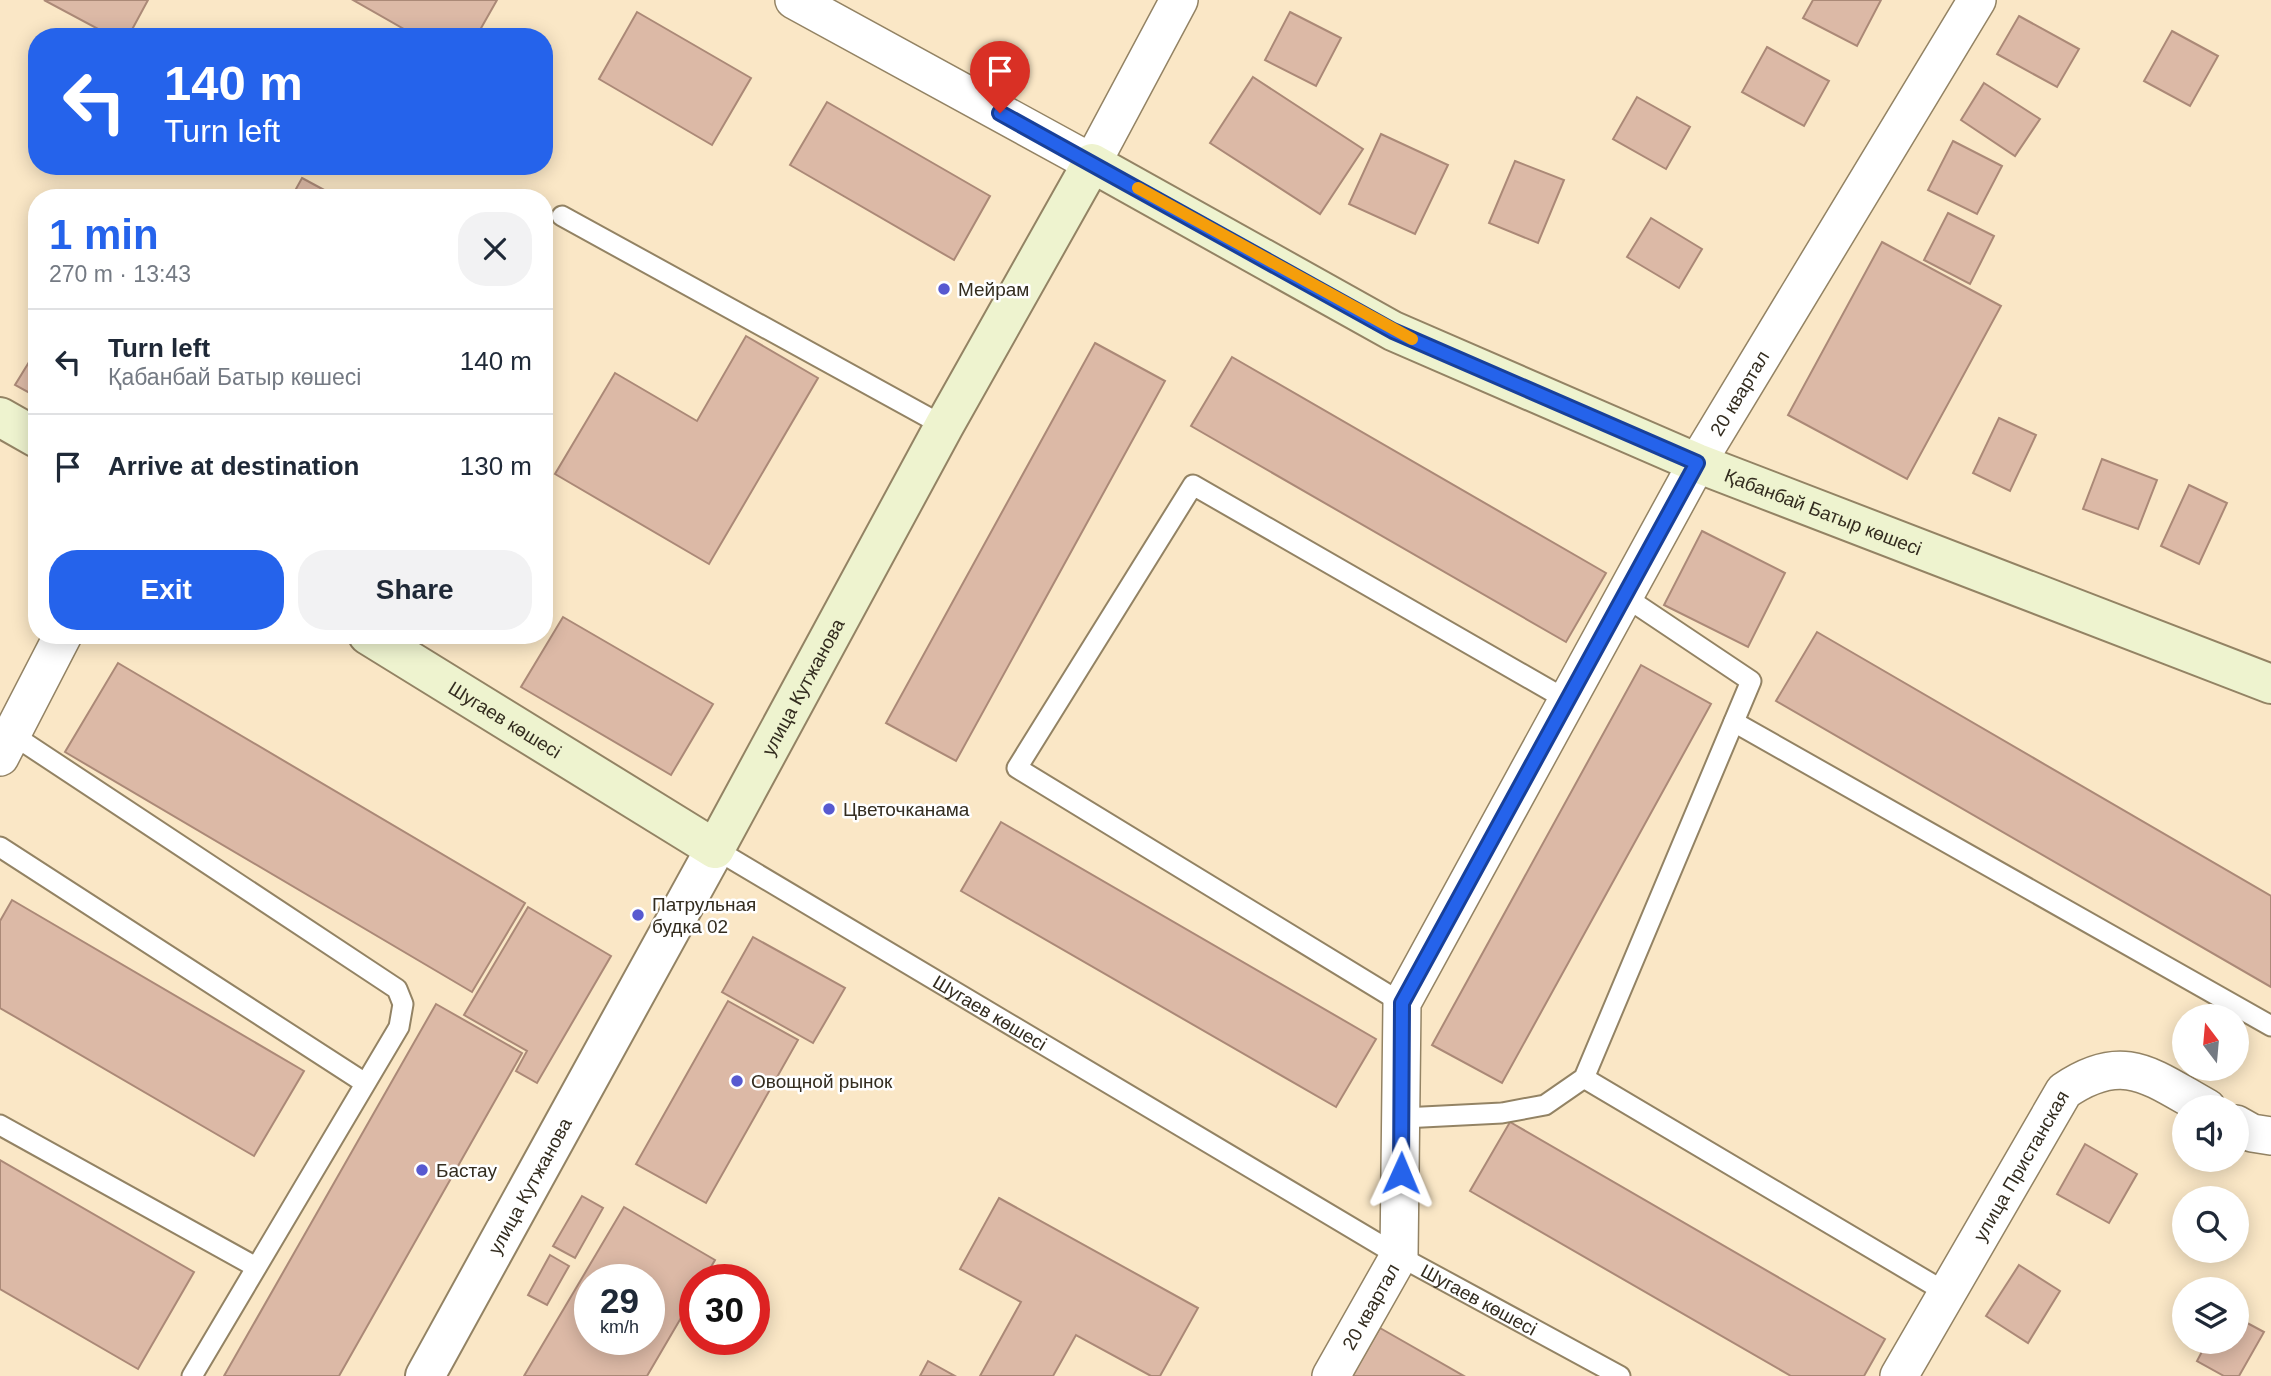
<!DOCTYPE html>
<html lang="en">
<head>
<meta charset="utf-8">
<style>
  :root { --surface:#fff; --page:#f2f2f3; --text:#1f2937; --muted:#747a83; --line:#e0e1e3; --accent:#2563eb }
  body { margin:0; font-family:Helvetica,sans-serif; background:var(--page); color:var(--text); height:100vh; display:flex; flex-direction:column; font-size:26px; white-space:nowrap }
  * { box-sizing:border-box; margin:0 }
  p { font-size:23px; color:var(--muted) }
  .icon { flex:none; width:38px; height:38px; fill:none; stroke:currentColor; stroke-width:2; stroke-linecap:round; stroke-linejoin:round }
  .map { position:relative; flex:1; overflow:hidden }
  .details { position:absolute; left:28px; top:189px; width:525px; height:455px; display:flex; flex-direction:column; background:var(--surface); border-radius:28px; box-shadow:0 4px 18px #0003 }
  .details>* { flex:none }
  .guide { position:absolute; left:28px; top:28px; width:525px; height:147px; border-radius:28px; box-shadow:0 4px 18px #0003; background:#2563eb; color:#fff; overflow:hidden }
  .needle { width:46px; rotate:344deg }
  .fabs { position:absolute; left:2172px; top:1004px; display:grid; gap:14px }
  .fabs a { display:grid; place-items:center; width:77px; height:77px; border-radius:50%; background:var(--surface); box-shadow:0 4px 18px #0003; font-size:35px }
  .speed { position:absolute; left:574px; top:1264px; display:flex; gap:14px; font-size:35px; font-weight:700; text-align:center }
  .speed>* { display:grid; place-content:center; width:91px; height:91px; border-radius:50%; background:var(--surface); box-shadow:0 4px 18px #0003; line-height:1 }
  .speed small { font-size:18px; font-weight:400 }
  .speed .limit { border:10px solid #d22; background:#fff; color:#111 }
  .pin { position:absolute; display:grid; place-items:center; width:60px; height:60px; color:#fff; margin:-72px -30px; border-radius:50% 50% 50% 0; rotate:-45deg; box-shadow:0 0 7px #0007 }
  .pin .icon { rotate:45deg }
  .me { position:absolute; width:77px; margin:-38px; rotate:1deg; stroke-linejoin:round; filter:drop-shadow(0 0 5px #0008) }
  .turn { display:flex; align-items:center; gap:24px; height:147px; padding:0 21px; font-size:32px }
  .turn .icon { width:91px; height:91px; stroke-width:2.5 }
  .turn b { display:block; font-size:49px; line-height:60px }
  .round { display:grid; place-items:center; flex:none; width:74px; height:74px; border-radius:28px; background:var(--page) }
  .head { display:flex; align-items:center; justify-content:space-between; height:119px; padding:0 21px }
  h1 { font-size:42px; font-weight:600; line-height:52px; color:var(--accent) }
  .button { display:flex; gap:14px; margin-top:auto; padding:14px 21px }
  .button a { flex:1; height:80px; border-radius:28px; background:var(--accent); color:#fff; font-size:28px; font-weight:600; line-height:80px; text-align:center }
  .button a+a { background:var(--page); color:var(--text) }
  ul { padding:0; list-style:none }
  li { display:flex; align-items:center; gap:21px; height:105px; padding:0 21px; border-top:2px solid var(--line) }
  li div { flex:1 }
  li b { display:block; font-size:26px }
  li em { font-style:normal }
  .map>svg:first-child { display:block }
  .building { fill:#dcb9a6; stroke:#ab8977; stroke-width:2; fill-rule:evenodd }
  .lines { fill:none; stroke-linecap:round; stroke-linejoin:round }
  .service-casing { stroke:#938364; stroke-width:23 }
  .minor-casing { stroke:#938364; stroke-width:40 }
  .tertiary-casing { stroke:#938364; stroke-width:42 }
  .secondary-casing { stroke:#938364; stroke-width:42 }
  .service { stroke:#fff; stroke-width:19 }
  .minor { stroke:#fff; stroke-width:37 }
  .tertiary { stroke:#fff; stroke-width:38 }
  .secondary { stroke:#eef3cf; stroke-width:38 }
  .route-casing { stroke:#184099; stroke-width:18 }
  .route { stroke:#2563eb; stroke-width:12 }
  .slow { stroke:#f59e0b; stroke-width:12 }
  .poi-dot { fill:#5759d0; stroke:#fff; stroke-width:2.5 }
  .labels { text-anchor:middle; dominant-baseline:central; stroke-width:5; stroke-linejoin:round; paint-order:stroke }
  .poi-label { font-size:19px; fill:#332c1f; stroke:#fff; text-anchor:start }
  .street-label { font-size:19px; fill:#332c1f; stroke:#fff }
</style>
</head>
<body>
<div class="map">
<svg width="2271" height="1376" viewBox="0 0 2271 1376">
  <rect width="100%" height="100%" fill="#fae7c6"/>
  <g class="building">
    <path d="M44 0H148L128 37H113Z"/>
    <path d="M353 0H497L476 37H418Z"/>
    <path d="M1813 0H1881L1857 46 1803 18Z"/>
    <path d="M637 12 751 78 712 145 599 79Z"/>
    <path d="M1290 12 1341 38 1316 86 1265 60Z"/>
    <path d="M2019 16 2079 49 2057 87 1997 54Z"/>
    <path d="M2172 31 2218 56 2190 106 2144 81Z"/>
    <path d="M1767 47 1829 81 1804 126 1742 92Z"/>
    <path d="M1253 77 1363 149 1320 214 1210 143Z"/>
    <path d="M1984 83 2040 119 2015 156 1961 120Z"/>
    <path d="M1637 97 1690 127 1666 169 1613 139Z"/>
    <path d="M827 102 990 196 954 260 790 165Z"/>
    <path d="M1381 134 1448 165 1415 234 1349 204Z"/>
    <path d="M1953 141 2002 166 1977 214 1928 190Z"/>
    <path d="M1515 161 1564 180 1538 243 1489 223Z"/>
    <path d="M302 178 339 198H291Z"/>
    <path d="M1948 213 1994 236 1970 284 1924 260Z"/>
    <path d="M1651 218 1702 249 1679 288 1627 257Z"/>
    <path d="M1882 242 2001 306 1907 479 1788 415Z"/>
    <path d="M746 336 818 378 709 564 555 474 615 373 697 421Z"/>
    <path d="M1095 343 1165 381 956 761 886 723Z"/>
    <path d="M37 349V397L15 385Z"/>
    <path d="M1232 357 1606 573 1566 642 1191 426Z"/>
    <path d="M1999 418 2036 435 2010 491 1973 473Z"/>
    <path d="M2102 459 2157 480 2138 529 2083 509Z"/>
    <path d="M2189 485 2227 503 2199 564 2161 546Z"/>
    <path d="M1702 531 1785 573 1748 647 1664 605Z"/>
    <path d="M563 617 713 704 671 775 521 687Z"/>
    <path d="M1817 632 2271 896V987L1776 701Z"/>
    <path d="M118 663 525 903 472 992 65 752Z"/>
    <path d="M1641 665 1711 704 1502 1083 1432 1045Z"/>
    <path d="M1001 822 1376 1039 1336 1107 961 891Z"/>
    <path d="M12 900 304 1071 254 1156 0 1008V921Z"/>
    <path d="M528 907 611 956 537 1083 516 1071 527 1051 464 1015Z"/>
    <path d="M753 937 845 988 813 1043 722 992Z"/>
    <path d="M728 1001 798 1040 706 1203 636 1164Z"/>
    <path d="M436 1004 522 1053 339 1376H224Z"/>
    <path d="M1510 1122 1885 1339 1864 1376H1791L1470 1191Z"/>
    <path d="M2085 1144 2137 1174 2109 1223 2057 1194Z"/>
    <path d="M0 1160 194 1272 138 1369 0 1289Z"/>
    <path d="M582 1196 603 1208 575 1258 553 1246Z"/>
    <path d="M999 1198 1198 1308 1160 1376H1151L1076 1335 1053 1376H980L1021 1302 960 1269Z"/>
    <path d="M624 1207 715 1260 704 1279H695V1294L647 1376H524ZM590 1279H649V1339H590Z"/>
    <path d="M550 1255 569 1266 547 1305 528 1295Z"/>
    <path d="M2019 1265 2060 1291 2028 1343 1986 1316Z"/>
    <path d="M2236 1317 2264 1332 2239 1376H2224L2197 1361 2207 1342H2236Z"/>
    <path d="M1380 1328 1464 1376H1352Z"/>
    <path d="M928 1361 955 1376H920Z"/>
  </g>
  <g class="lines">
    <g class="service-casing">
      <g id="service">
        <path d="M562 216 944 426"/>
        <path d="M1734 722 2271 1026"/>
        <path d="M10 733 397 989 403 1004 399 1027 192 1376"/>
        <path d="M0 847 365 1083"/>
        <path id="s1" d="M715 849 1399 1256 1620 1376"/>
        <path d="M1402 1003 1017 768 1193 485 1567 700"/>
        <path d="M1584 1078 1947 1293"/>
        <path d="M1403 1118 1502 1113 1545 1105 1584 1078 1751 681 1624 596"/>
        <path d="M0 1125 256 1267"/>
      </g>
    </g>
    <g class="minor-casing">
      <g id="minor">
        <path d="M794 0 1092 163 1179 0"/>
        <path d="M0 757 63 635"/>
        <path d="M2236 1124 2252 1133 2271 1136"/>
        <path id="s2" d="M1331 1376 1399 1256 1402 1003 1697 463 1977 0"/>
        <path id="s3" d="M1899 1376 2064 1091C2124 1050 2151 1077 2207 1108"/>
      </g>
    </g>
    <g class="tertiary-casing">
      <g id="tertiary">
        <path id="s4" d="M425 1376 715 849"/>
      </g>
    </g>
    <g class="secondary-casing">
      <g id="secondary">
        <path d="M0 417 37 438"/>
        <path id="s5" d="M368 635 715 849 944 426 1092 163 1393 331 1697 463 2271 684"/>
      </g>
    </g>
    <use href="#service" class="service"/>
    <use href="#minor" class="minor"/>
    <use href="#tertiary" class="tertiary"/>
    <use href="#secondary" class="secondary"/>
  </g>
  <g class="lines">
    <g class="route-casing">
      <path id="route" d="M1000 113 1393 331 1697 463 1402 1003 1401 1173"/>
    </g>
    <use href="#route" class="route"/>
    <path class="slow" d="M1138 188 1412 339"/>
  </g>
  <g class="poi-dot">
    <circle cx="944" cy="289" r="7"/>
    <circle cx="829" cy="809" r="7"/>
    <circle cx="638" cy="915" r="7"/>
    <circle cx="737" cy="1081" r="7"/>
    <circle cx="422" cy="1170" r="7"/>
  </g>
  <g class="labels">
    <g class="poi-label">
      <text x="958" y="289">Мейрам</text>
      <text x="843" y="809">Цветочканама</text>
      <text x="652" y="904">Патрульная<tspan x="652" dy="22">будка 02</tspan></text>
      <text x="751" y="1081">Овощной рынок</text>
      <text x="436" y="1170">Бастау</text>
    </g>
    <g class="street-label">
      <text stroke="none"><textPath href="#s2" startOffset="1088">20 квартал</textPath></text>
      <text stroke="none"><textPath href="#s5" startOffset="2002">Қабанбай Батыр көшесі</textPath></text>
      <text stroke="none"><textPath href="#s5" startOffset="592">улица Кутжанова</textPath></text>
      <text stroke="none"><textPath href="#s5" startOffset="161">Шугаев көшесі</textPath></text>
      <text stroke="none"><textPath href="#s1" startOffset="320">Шугаев көшесі</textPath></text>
      <text stroke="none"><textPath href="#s3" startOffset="243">улица Пристанская</textPath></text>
      <text stroke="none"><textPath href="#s4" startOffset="217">улица Кутжанова</textPath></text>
      <text stroke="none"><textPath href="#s1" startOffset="887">Шугаев көшесі</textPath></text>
      <text stroke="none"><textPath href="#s2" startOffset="80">20 квартал</textPath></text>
    </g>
  </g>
</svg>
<div class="fabs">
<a><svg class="needle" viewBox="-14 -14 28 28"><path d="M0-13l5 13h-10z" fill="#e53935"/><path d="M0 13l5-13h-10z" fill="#747a83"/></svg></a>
<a><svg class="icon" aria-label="sound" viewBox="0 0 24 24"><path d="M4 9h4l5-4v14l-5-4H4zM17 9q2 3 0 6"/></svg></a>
<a><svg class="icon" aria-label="search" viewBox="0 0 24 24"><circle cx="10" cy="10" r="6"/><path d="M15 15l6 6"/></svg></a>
<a><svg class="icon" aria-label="layers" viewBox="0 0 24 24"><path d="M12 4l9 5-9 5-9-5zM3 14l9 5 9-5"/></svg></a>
</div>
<div class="speed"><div>29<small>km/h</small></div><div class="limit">30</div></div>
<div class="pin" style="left:1000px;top:113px;background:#d93025"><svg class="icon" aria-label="arrive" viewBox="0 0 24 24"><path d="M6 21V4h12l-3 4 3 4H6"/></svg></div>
<svg class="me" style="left:1401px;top:1173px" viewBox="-20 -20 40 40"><path d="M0-17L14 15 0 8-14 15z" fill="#2563eb" stroke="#fff" stroke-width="4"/></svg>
<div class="guide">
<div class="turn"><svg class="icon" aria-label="left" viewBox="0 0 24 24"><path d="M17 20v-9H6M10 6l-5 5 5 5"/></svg><div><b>140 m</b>Turn left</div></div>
</div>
<section class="details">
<div class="head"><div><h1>1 min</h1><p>270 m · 13:43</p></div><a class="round"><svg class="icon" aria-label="close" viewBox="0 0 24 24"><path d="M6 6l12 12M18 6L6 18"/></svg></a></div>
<ul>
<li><svg class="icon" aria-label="left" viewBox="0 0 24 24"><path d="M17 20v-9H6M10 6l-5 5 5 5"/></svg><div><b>Turn left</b><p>Қабанбай Батыр көшесі</p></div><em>140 m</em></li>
<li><svg class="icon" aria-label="arrive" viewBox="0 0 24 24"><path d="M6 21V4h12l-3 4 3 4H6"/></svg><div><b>Arrive at destination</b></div><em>130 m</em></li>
</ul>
<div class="button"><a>Exit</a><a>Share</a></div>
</section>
</div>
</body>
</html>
